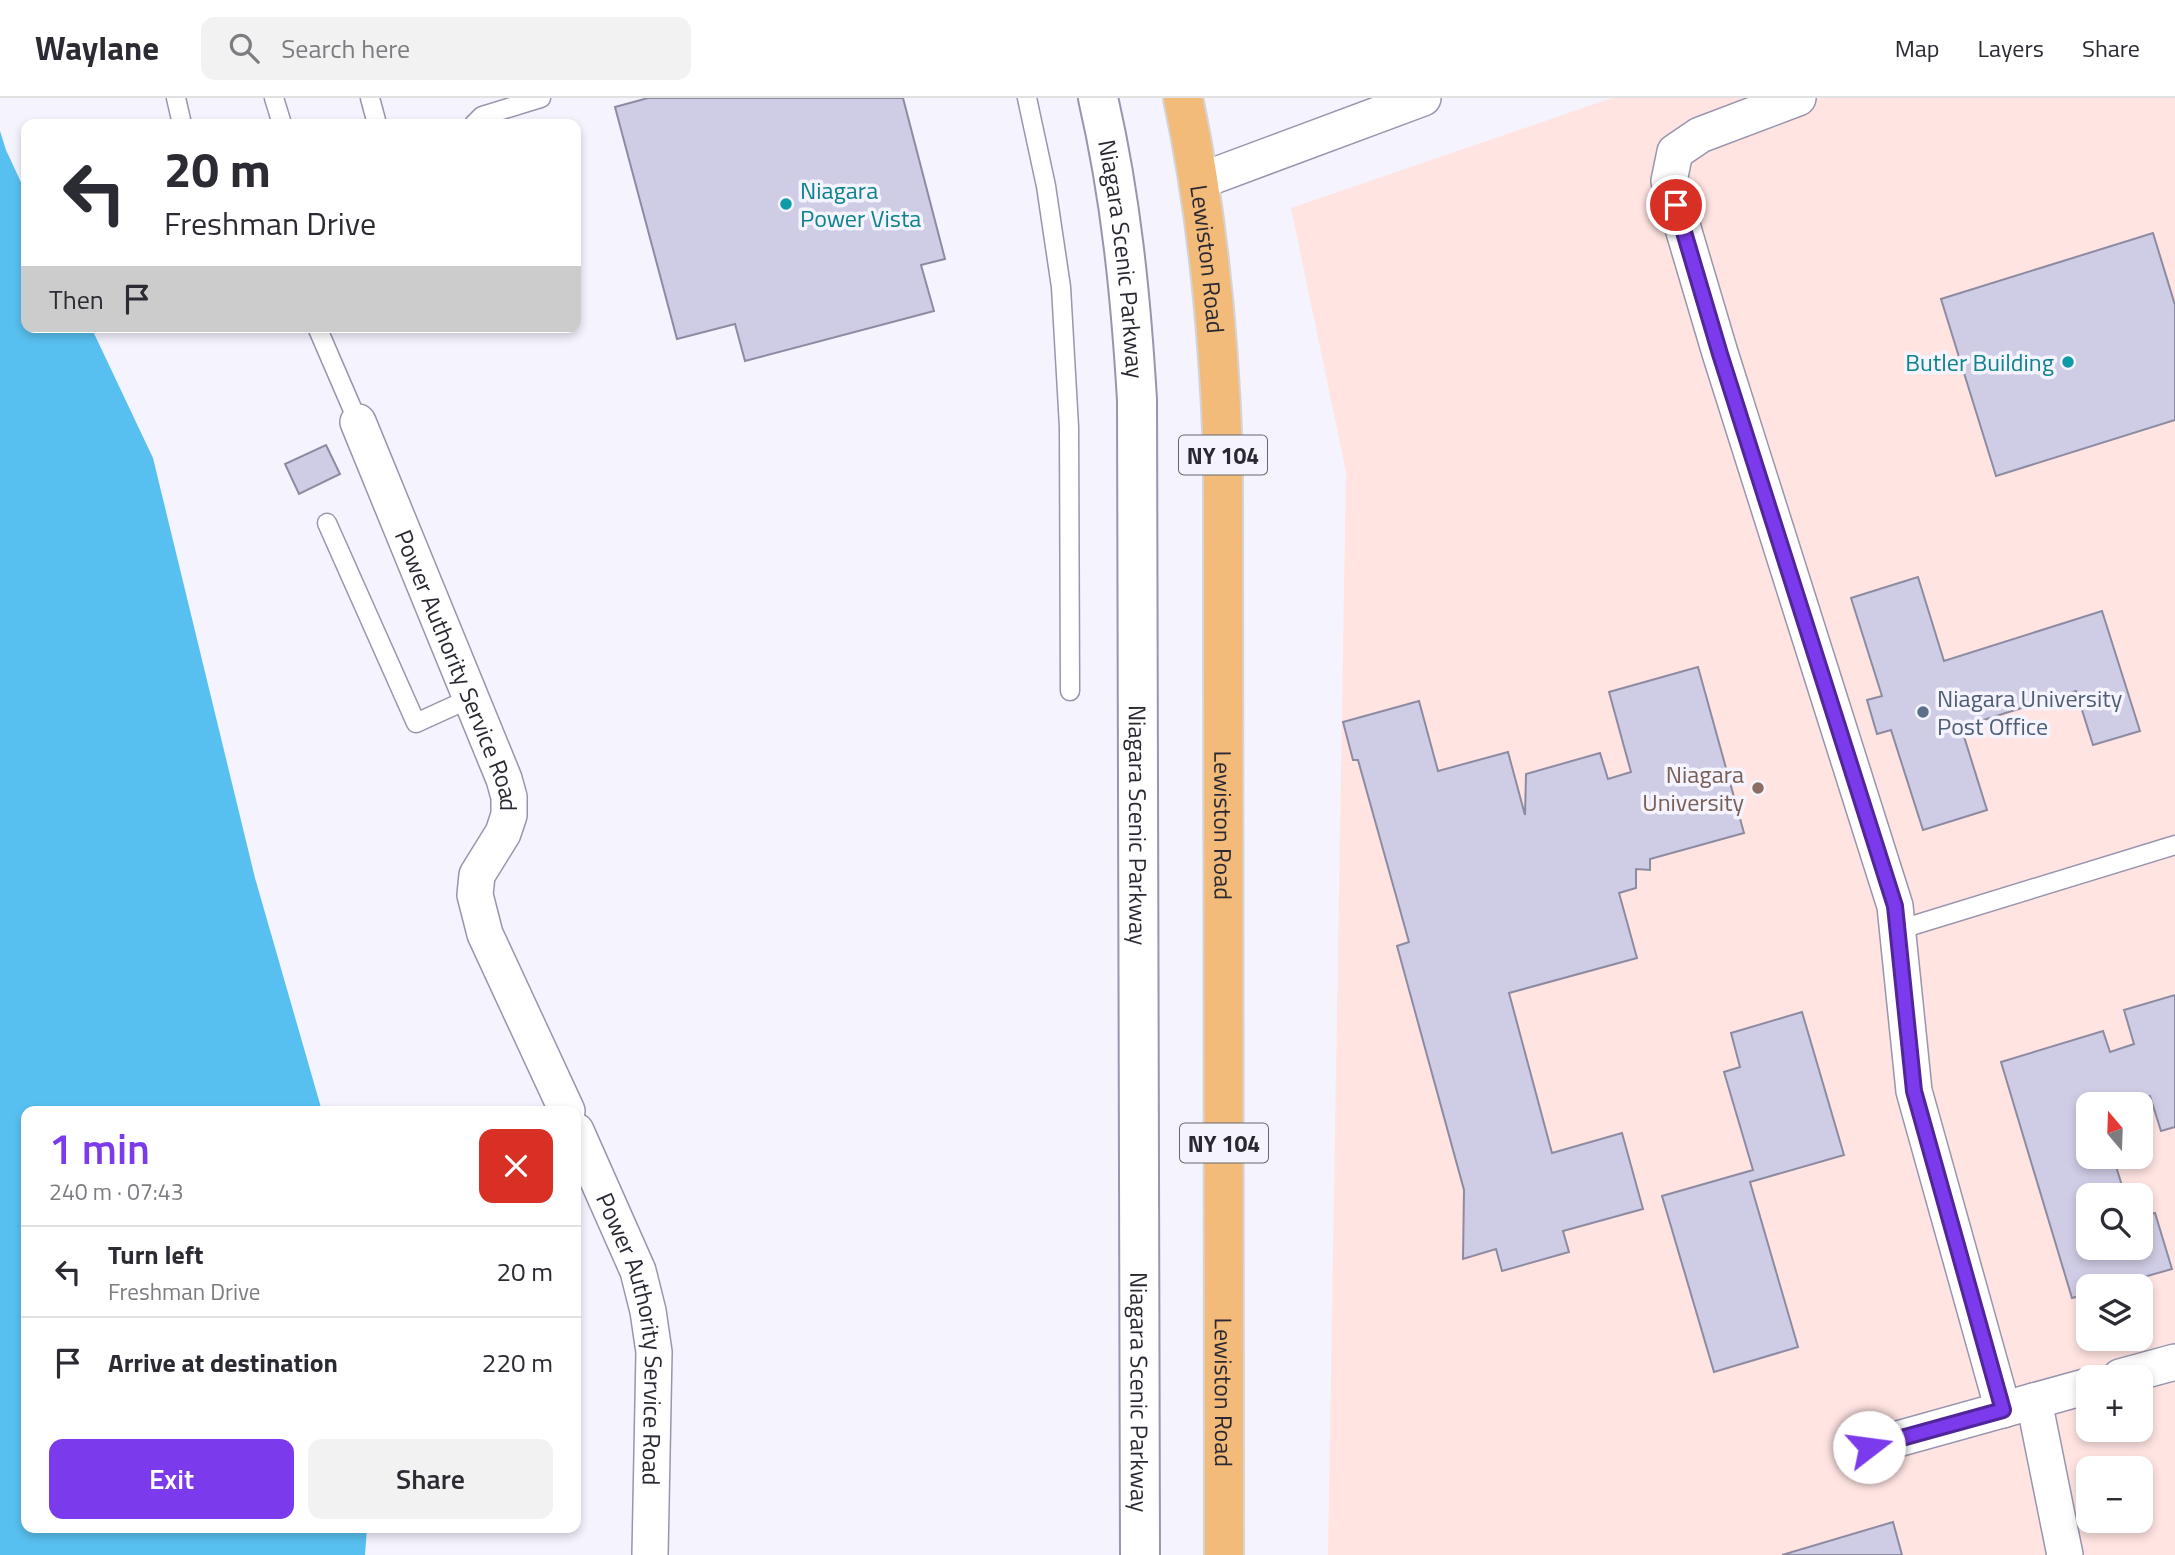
<!DOCTYPE html>
<html lang="en">
<head>
<meta charset="utf-8">
<style>
  :root { --surface:#fff; --page:#f2f2f3; --text:#2b2b33; --muted:#7c7c81; --line:#e1e1e2; --accent:#7c3aed }
  body { margin:0; font-family:"Titillium Web",sans-serif; background:var(--page); color:var(--text); height:100vh; display:flex; flex-direction:column; font-size:26px; white-space:nowrap }
  * { box-sizing:border-box; margin:0 }
  p { font-size:23px; color:var(--muted) }
  .icon { flex:none; width:38px; height:38px; fill:none; stroke:currentColor; stroke-width:2; stroke-linecap:round; stroke-linejoin:round }
  .map { position:relative; flex:1; overflow:hidden }
  .drawer { position:absolute; left:21px; top:1008px; width:560px; height:427px; display:flex; flex-direction:column; background:var(--surface); border-radius:14px; box-shadow:0 4px 10px #0003 }
  .drawer>* { flex:none }
  .banner { position:absolute; left:21px; top:21px; width:560px; height:214px; border-radius:14px; box-shadow:0 4px 10px #0003; background:#fff; color:var(--text); overflow:hidden }
  .needle { width:46px; rotate:341deg }
  .buttons { position:absolute; left:2076px; top:994px; display:grid; gap:14px }
  .buttons a { display:grid; place-items:center; width:77px; height:77px; border-radius:14px; background:var(--surface); box-shadow:0 4px 10px #0003; font-size:35px }
  .pin { position:absolute; display:grid; place-items:center; width:60px; height:60px; color:#fff; margin:-30px; border:4px solid #fff; border-radius:50%; box-shadow:0 2px 7px #0007 }
  .me { position:absolute; width:77px; margin:-38px; rotate:75deg; stroke-linejoin:round; filter:drop-shadow(0 0 5px #0008) }
  .turn { display:flex; align-items:center; gap:24px; height:147px; padding:0 28px; font-size:32px }
  .turn .icon { width:91px; height:91px; stroke-width:2.5 }
  .turn b { display:block; font-size:49px; line-height:60px }
  .then { display:flex; align-items:center; height:66px; padding:0 28px; background:#0003; gap:14px; font-size:26px }
  .round { display:grid; place-items:center; flex:none; width:74px; height:74px; border-radius:14px; background:var(--page) }
  .headline { display:flex; align-items:center; justify-content:space-between; height:119px; padding:0 28px }
  h1 { font-size:42px; font-weight:600; line-height:52px; color:var(--accent) }
  .action { display:flex; gap:14px; margin-top:auto; padding:14px 28px }
  .action a { flex:1; height:80px; border-radius:14px; background:var(--accent); color:#fff; font-size:28px; font-weight:600; line-height:80px; text-align:center }
  .action a+a { background:var(--page); color:var(--text) }
  ul { padding:0; list-style:none }
  li { display:flex; align-items:center; gap:21px; height:91px; padding:0 28px; border-top:2px solid var(--line) }
  li div { flex:1 }
  li b { display:block; font-size:26px }
  li em { font-style:normal }
  header { display:flex; align-items:center; gap:42px; box-sizing:border-box; height:98px; padding:0 35px; background:var(--surface); border-bottom:2px solid var(--line) }
  header strong { font-size:33px }
  nav { display:flex; gap:38px; margin-inline-start:auto; font-size:24px }
  .search { width:490px; height:63px; background:var(--page); display:flex; align-items:center; gap:18px; box-sizing:border-box; padding:0 24px; border-radius:14px; color:var(--muted); font-size:26px }
  .map>svg:first-child { display:block }
  .education { fill:#ffe4e2; fill-rule:evenodd }
  .water { fill:#58c0f0 }
  .building { fill:#cfcce5; stroke:#8d8ba2; stroke-width:2 }
  .lines { fill:none; stroke-linecap:round; stroke-linejoin:round }
  .service-casing { stroke:#9895ad; stroke-width:21 }
  .minor-casing { stroke:#9895ad; stroke-width:38 }
  .secondary-casing { stroke:#9895ad; stroke-width:42 }
  .primary-casing { stroke:#d4d4d6; stroke-width:42 }
  .service { stroke:#fff; stroke-width:18 }
  .minor { stroke:#fff; stroke-width:35 }
  .secondary { stroke:#fff; stroke-width:38 }
  .primary { stroke:#f3bb79; stroke-width:38 }
  .route-casing { stroke:#51269a; stroke-width:18 }
  .route { stroke:#7c3aed; stroke-width:12 }
  .culture-dot { fill:#0f9aa8; stroke:#f4f3fe; stroke-width:2.5 }
  .service-dot { fill:#5c6f8a; stroke:#f4f3fe; stroke-width:2.5 }
  .education-dot { fill:#8d6e63; stroke:#f4f3fe; stroke-width:2.5 }
  .labels { text-anchor:middle; dominant-baseline:central; stroke-width:7; stroke-linejoin:round; paint-order:stroke }
  .shield { fill:#f4f3fe; stroke:#676670; stroke-width:2 }
  .shield-label { font-size:23px; font-weight:bold; fill:#2a2933 }
  .culture-label { font-size:24px; fill:#0d838f; stroke:#f4f3fe; text-anchor:start }
  .street-label { font-size:24px; fill:#2a2933; stroke:#f4f3fe }
  .service-label { font-size:24px; fill:#4e5e75; stroke:#f4f3fe; text-anchor:start }
  .education-label { font-size:24px; fill:#785e54; stroke:#f4f3fe; text-anchor:end }
</style>
</head>
<body>
<header>
<strong>Waylane</strong>
<div class="search"><svg class="icon" aria-label="search" viewBox="0 0 24 24"><circle cx="10" cy="10" r="6"/><path d="M15 15l6 6"/></svg>Search here</div>
<nav><a>Map</a><a>Layers</a><a>Share</a></nav>
</header>
<div class="map">
<svg width="2175" height="1457" viewBox="0 0 2175 1457">
  <rect width="100%" height="100%" fill="#f4f3fe"/>
  <path class="education" d="M1612 0H2175V1457H1328L1346 374 1291 110ZM2088 1006H2140V1059H2088ZM2088 1097H2140V1150H2088ZM2088 1188H2140V1241H2088ZM2088 1279H2140V1332H2088ZM2088 1370H2140V1423H2088Z"/>
  <path class="water" d="M0 33 6 52 26 95V229H91L153 360 255 780 322 1013H26V1430H367L365 1457H0Z"/>
  <g class="building">
    <path d="M648 0H903L945 161 921 167 934 213 745 263 735 226 677 241 615 9Z"/>
    <path d="M2153 135 2175 207V322L1996 378 1941 201Z"/>
    <path d="M326 347 340 376 299 396 285 366Z"/>
    <path d="M1918 479 1944 563 2102 513 2140 633 2093 647 2076 593 1961 629 1987 712 1923 732 1891 632 1877 636 1867 602 1882 598 1851 500Z"/>
    <path d="M1698 569 1744 735 1650 761V772L1636 771V790L1619 795 1637 860 1509 895 1552 1055 1622 1035 1643 1111 1563 1133 1569 1154 1502 1173 1496 1151 1463 1161 1464 1092 1397 848 1409 844 1358 662H1353L1343 624 1419 603 1438 673 1508 654 1525 717 1526 676 1600 655 1608 681 1631 674 1609 594Z"/>
    <path d="M2175 897V1029L2161 1033 2150 998 2122 1006H2088V1017L2085 1018 2088 1028V1059H2113L2125 1097H2088V1150H2140V1119L2155 1115 2172 1171 2112 1188H2088V1196L2072 1200 2001 964 2103 933 2110 954 2134 946 2124 912Z"/>
    <path d="M1802 914 1844 1057 1750 1084 1798 1249 1714 1274 1662 1098 1753 1072 1724 974 1740 969 1731 935Z"/>
    <path d="M1893 1424 1902 1457H1782Z"/>
  </g>
  <g class="lines">
    <g class="service-casing">
      <g id="service">
        <path d="M176 0 182 26"/>
        <path d="M274 0 282 26"/>
        <path d="M370 0 377 26"/>
        <path d="M1027 0 1046 88 1061 189 1069 329 1070 593"/>
        <path d="M474 26 482 18 541 0"/>
        <path d="M317 229 358 324"/>
        <path d="M327 425 416 625 471 600"/>
        <path d="M1898 832 2175 747"/>
      </g>
    </g>
    <g class="minor-casing">
      <g id="minor">
        <path d="M1798 0 1700 37 1675 54 1669 83 1720 255 1895 808 1914 993 2003 1312"/>
        <path d="M1200 83 1423 0"/>
        <path id="s1" d="M358 324 504 681 509 699V717L503 735 477 777 475 797 485 836 567 1013"/>
        <path id="s2" d="M576 1033 638 1173 648 1213 654 1254 650 1457"/>
        <path d="M2120 1279 2175 1264"/>
        <path d="M2034 1303 2065 1457"/>
        <path d="M1869 1349 2088 1288"/>
      </g>
    </g>
    <g class="secondary-casing">
      <g id="secondary">
        <path id="s3" d="M1098 0C1121 99 1131 201 1137 302L1140 1457"/>
      </g>
    </g>
    <g class="primary-casing">
      <g id="primary">
        <path id="s4" d="M1183 0C1208 118 1219 237 1223 358L1224 1457"/>
      </g>
    </g>
    <use href="#service" class="service"/>
    <use href="#minor" class="minor"/>
    <use href="#secondary" class="secondary"/>
    <use href="#primary" class="primary"/>
  </g>
  <g class="lines">
    <g class="route-casing">
      <path id="route" d="M1676 107 1720 256 1895 808 1914 993 2003 1312 1869 1349"/>
    </g>
    <use href="#route" class="route"/>
  </g>
  <g class="culture-dot">
    <circle cx="786" cy="106" r="7"/>
    <circle cx="2068" cy="264" r="7"/>
  </g>
  <circle class="service-dot" cx="1923" cy="614" r="7"/>
  <circle class="education-dot" cx="1758" cy="690" r="7"/>
  <g class="labels">
    <g class="shield">
      <rect x="1179" y="337.5" width="88" height="39" rx="5"/>
      <rect x="1180" y="1025.5" width="88" height="39" rx="5"/>
    </g>
    <g class="shield-label">
      <text x="1223" y="357">NY 104</text>
      <text x="1224" y="1045">NY 104</text>
    </g>
    <g class="culture-label">
      <text x="800" y="92">Niagara<tspan x="800" dy="28">Power Vista</tspan></text>
      <text x="2054" y="264" text-anchor="end">Butler Building</text>
    </g>
    <g class="street-label">
      <text stroke="none"><textPath href="#s3" startOffset="163">Niagara Scenic Parkway</textPath></text>
      <text stroke="none"><textPath href="#s4" startOffset="163">Lewiston Road</textPath></text>
      <text stroke="none"><textPath href="#s1" startOffset="268">Power Authority Service Road</textPath></text>
      <text stroke="none"><textPath href="#s3" startOffset="730">Niagara Scenic Parkway</textPath></text>
      <text stroke="none"><textPath href="#s4" startOffset="730">Lewiston Road</textPath></text>
      <text stroke="none"><textPath href="#s2" startOffset="219">Power Authority Service Road</textPath></text>
      <text stroke="none"><textPath href="#s3" startOffset="1297">Niagara Scenic Parkway</textPath></text>
      <text stroke="none"><textPath href="#s4" startOffset="1297">Lewiston Road</textPath></text>
    </g>
    <g class="service-label">
      <text x="1937" y="600">Niagara University<tspan x="1937" dy="28">Post Office</tspan></text>
    </g>
    <g class="education-label">
      <text x="1744" y="676">Niagara<tspan x="1744" dy="28">University</tspan></text>
    </g>
  </g>
</svg>
<div class="buttons">
<a><svg class="needle" viewBox="-14 -14 28 28"><path d="M0-13l5 13h-10z" fill="#e53935"/><path d="M0 13l5-13h-10z" fill="#7c7c81"/></svg></a>
<a><svg class="icon" aria-label="search" viewBox="0 0 24 24"><circle cx="10" cy="10" r="6"/><path d="M15 15l6 6"/></svg></a>
<a><svg class="icon" aria-label="layers" viewBox="0 0 24 24"><path d="M12 4l9 5-9 5-9-5zM3 14l9 5 9-5"/></svg></a>
<a>+</a>
<a>−</a>
</div>
<div class="pin" style="left:1676px;top:107px;background:#d93025"><svg class="icon" aria-label="arrive" viewBox="0 0 24 24"><path d="M6 21V4h12l-3 4 3 4H6"/></svg></div>
<svg class="me" style="left:1869px;top:1349px" viewBox="-20 -20 40 40"><circle r="19" fill="#fff"/><path d="M0-13L10 11 0 6-10 11z" fill="#7c3aed"/></svg>
<div class="banner">
<div class="turn"><svg class="icon" aria-label="left" viewBox="0 0 24 24"><path d="M17 20v-9H6M10 6l-5 5 5 5"/></svg><div><b>20 m</b>Freshman Drive</div></div>
<div class="then">Then<svg class="icon" aria-label="arrive" viewBox="0 0 24 24"><path d="M6 21V4h12l-3 4 3 4H6"/></svg></div>
</div>
<section class="drawer">
<div class="headline"><div><h1>1 min</h1><p>240 m · 07:43</p></div><a class="round" style="background:#d93025;color:#fff"><svg class="icon" aria-label="close" viewBox="0 0 24 24"><path d="M6 6l12 12M18 6L6 18"/></svg></a></div>
<ul>
<li><svg class="icon" aria-label="left" viewBox="0 0 24 24"><path d="M17 20v-9H6M10 6l-5 5 5 5"/></svg><div><b>Turn left</b><p>Freshman Drive</p></div><em>20 m</em></li>
<li><svg class="icon" aria-label="arrive" viewBox="0 0 24 24"><path d="M6 21V4h12l-3 4 3 4H6"/></svg><div><b>Arrive at destination</b></div><em>220 m</em></li>
</ul>
<div class="action"><a>Exit</a><a>Share</a></div>
</section>
</div>
</body>
</html>
